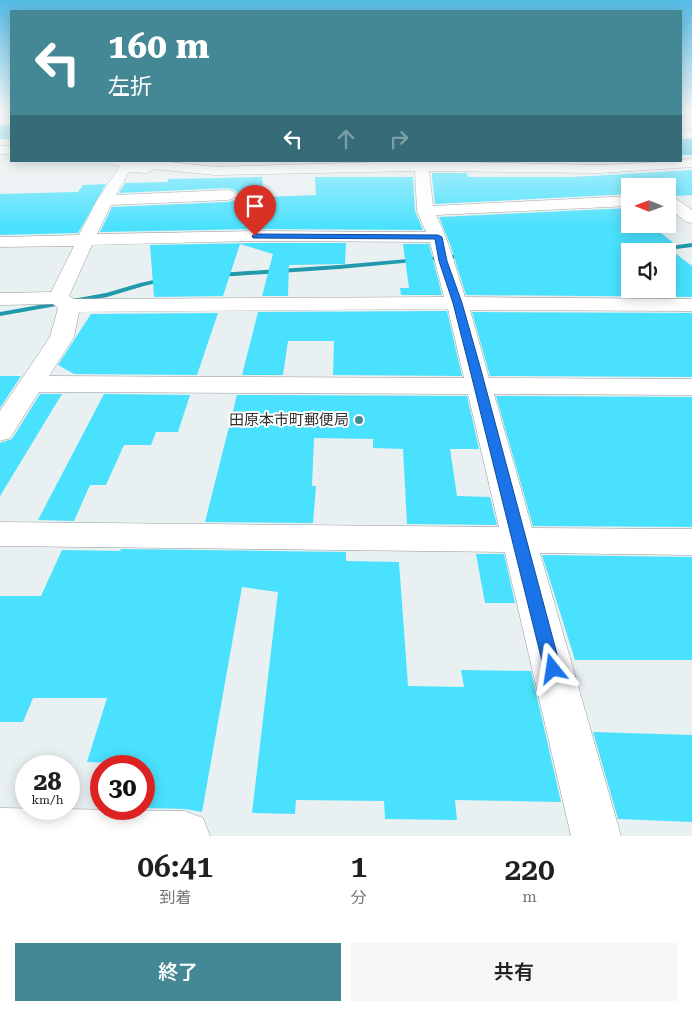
<!DOCTYPE html>
<html lang="ja">
<head>
<meta charset="utf-8">
<style>
  :root { --surface:#fff; --page:#f6f6f6; --text:#202124; --muted:#757577; --accent:#448896 }
  body { margin:0; font-family:"Roboto Serif","Noto Sans JP",serif; background:var(--page); color:var(--text); height:100vh; display:flex; flex-direction:column; font-size:19px; white-space:nowrap }
  * { box-sizing:border-box; margin:0 }
  p { font-size:16px; color:var(--muted) }
  .icon { flex:none; width:28px; height:28px; fill:none; stroke:currentColor; stroke-width:2; stroke-linecap:round; stroke-linejoin:round }
  .map { position:relative; height:836px; overflow:hidden }
  .panel { display:flex; flex-direction:column; background:var(--surface); flex:1 }
  .panel>* { flex:none }
  .hud { position:absolute; left:10px; top:10px; width:672px; height:152px; border-radius:0px; box-shadow:0 2px 12px #0003; background:#448896; color:#fff; overflow:hidden }
  .needle { width:32px; rotate:271deg }
  .tools { position:absolute; left:621px; top:178px; display:grid; gap:10px }
  .tools a { display:grid; place-items:center; width:55px; height:55px; border-radius:0px; background:var(--surface); box-shadow:0 2px 12px #0003; font-size:25px }
  .speed { position:absolute; left:15px; top:755px; display:flex; gap:10px; font-size:25px; font-weight:700; text-align:center }
  .speed>* { display:grid; place-content:center; width:65px; height:65px; border-radius:50%; background:var(--surface); box-shadow:0 2px 12px #0003; line-height:1 }
  .speed small { font-size:12px; font-weight:400 }
  .speed .limit { border:8px solid #d22; background:#fff; color:#111 }
  .pin { position:absolute; display:grid; place-items:center; width:42px; height:42px; color:#fff; margin:-51px -21px; border-radius:50% 50% 50% 0; rotate:-45deg; box-shadow:0 0 5px #0007 }
  .pin .icon { rotate:45deg }
  .me { position:absolute; width:55px; margin:-28px; rotate:345deg; stroke-linejoin:round; filter:drop-shadow(0 0 4px #0008) }
  .turn { display:flex; align-items:center; gap:18px; height:105px; padding:0 15px; font-size:22px }
  .turn .icon { width:65px; height:65px; stroke-width:2.5 }
  .turn b { display:block; font-size:35px; line-height:42px }
  .lanes { display:flex; align-items:center; height:48px; padding:0 15px; background:#0003; justify-content:center; gap:25px; direction:ltr }
  .lanes .off { opacity:.35 }
  .eta { display:flex; justify-content:space-evenly; align-items:center; height:85px; text-align:center }
  .eta b { font-size:30px; font-weight:600; line-height:35px }
  .button { display:flex; gap:10px; margin-top:auto; padding:10px 15px }
  .button a { flex:1; height:58px; border-radius:0px; background:var(--accent); color:#fff; font-size:20px; font-weight:600; line-height:58px; text-align:center }
  .button a+a { background:var(--page); color:var(--text) }
  .map>svg:first-child { display:block }
  .lines { fill:none; stroke-linecap:round; stroke-linejoin:round }
  .stream { fill:#2099ac; fill-rule:evenodd }
  .river { fill:#19c5e1; fill-rule:evenodd }
  .building { fill:#49e1fd; fill-rule:evenodd }
  .street-casing { stroke:#949a9c; stroke-width:1 }
  .street { fill:#fff; fill-rule:evenodd }
  .route { fill:#1a73e8; stroke:#114b97 }
  .poi-dot { fill:#448896; stroke:#fff; stroke-width:2 }
  .labels { text-anchor:middle; dominant-baseline:central; stroke-width:4; stroke-linejoin:round; paint-order:stroke }
  .poi-label { font-size:15px; fill:#2f3132; stroke:#fff; text-anchor:end }
</style>
</head>
<body>
<div class="map">
<svg width="692" height="836" viewBox="0 0 692 836">
  <rect width="100%" height="100%" fill="#e9f0f1"/>
  <g class="lines">
    <g class="stream">
      <path d="M692 243V247L660 251H646L649 249Z"/>
      <path d="M465 254 468 256 467 257 339 269 219 277 216 275 219 273 339 265Z"/>
      <path d="M163 278 165 279V281L144 286 107 297 0 316V312L106 293 140 283Z"/>
    </g>
    <g class="river">
      <rect x="0" y="125" width="11" height="14"/>
      <rect x="681" y="139" width="11" height="16"/>
    </g>
  </g>
  <g class="building">
    <path d="M692 170V195L676 196 668 193V186H630V194L435 204 432 177V173H467L468 177H573Z"/>
    <path d="M262 177 264 197 316 195 315 177H413L415 211 423 230 255 229 100 232 112 207 228 202 235 200 238 196 236 191 228 188 119 193 125 183 168 182V179Z"/>
    <path d="M106 184 78 233 0 235V194L78 192 83 185Z"/>
    <path d="M630 208V224H668V221L673 225 658 226 664 230H657L675 244H663L692 266V297L466 295 450 244 439 217ZM630 251H668V289H630Z"/>
    <path d="M255 243H346L345 264 289 265 288 296H262L273 254 240 244 223 296 154 297 150 245Z"/>
    <path d="M403 244H429L442 295H401L400 288H409Z"/>
    <path d="M447 311 462 376 333 375 334 341H288L283 375H242L258 312Z"/>
    <path d="M472 312 692 313V377L490 376Z"/>
    <path d="M218 313 197 375 74 374 58 365 91 314Z"/>
    <path d="M0 376H21L0 408Z"/>
    <path d="M40 394H62L0 496V443L12 439Z"/>
    <path d="M104 394 190 395 178 432H156L151 445H124L106 485H90L74 521 38 520Z"/>
    <path d="M237 395 467 396 479 449H450L457 496 490 497 497 525 407 524 403 449 373 448V439L314 438 312 486H316L313 523 205 522Z"/>
    <path d="M496 396 692 397V527L533 526Z"/>
    <path d="M121 549 346 552V561L399 562 408 686 464 687 461 670 531 671 561 802 455 800 457 820 385 819 384 801 296 800 295 814 252 813 278 592 242 587 202 812 185 809 144 808V766H113L114 763 87 762 107 698H33L23 722H0V596H41L62 550 120 551Z"/>
    <path d="M476 554H504L515 603H485Z"/>
    <path d="M542 555 692 557V660H575Z"/>
    <path d="M593 732 692 735V822L618 819Z"/>
  </g>
  <g class="lines">
    <g class="street-casing">
      <g id="street">
        <rect x="681" y="111" width="11" height="5"/>
        <path d="M692 130V138L681 139V131Z"/>
        <rect x="0" y="146" width="11" height="8"/>
        <path d="M692 159V167L600 173 429 171 433 206 630 196V206L436 215C449 241 456 269 465 297L692 299V311L470 310 489 378 692 379V395L494 394 532 528 692 529V555L540 553 621 836H571L505 552 0 546V522L499 527 468 394 39 392 10 438 0 441V411L50 337 58 308 53 304 0 305V293L51 292 74 246 0 247V237L79 235 97 200 120 166 110 164 108 161H160L215 167 414 161 600 165 681 161V160ZM154 169 215 175 415 171 417 211 426 232 255 231 97 234 111 205 228 200 234 198 236 195 234 192 228 190 116 195 129 172 147 173ZM255 241 430 242 444 297 74 299 69 296 92 245ZM448 309 464 378 49 376 74 337 79 312Z"/>
        <path d="M668 195 674 197 692 210V223L686 222 668 207Z"/>
        <path d="M0 808 185 811 203 818 210 836H0Z"/>
      </g>
    </g>
    <use href="#street" class="street"/>
  </g>
  <linearGradient id="sky" x2="0" y2="1"><stop stop-color="#55bbe5"/><stop offset="0.49" stop-color="#f5f8f9"/><stop offset="1" stop-color="#f5f8f9" stop-opacity="0"/></linearGradient>
  <rect width="692" height="228" fill="url(#sky)"/>
  <path class="route" d="M255 234 438 235 442 237 447 261 462 303 481 370 561 669 559 675 553 677 547 675 544 669 470 370 453 303 439 261 435 239 253 238 252 236Z"/>
  <circle class="poi-dot" cx="359" cy="420" r="5"/>
  <g class="labels">
    <g class="poi-label">
      <text x="349" y="420">田原本市町郵便局</text>
    </g>
  </g>
</svg>
<div class="tools">
<a><svg class="needle" viewBox="-14 -14 28 28"><path d="M0-13l5 13h-10z" fill="#e53935"/><path d="M0 13l5-13h-10z" fill="#757577"/></svg></a>
<a><svg class="icon" aria-label="sound" viewBox="0 0 24 24"><path d="M4 9h4l5-4v14l-5-4H4zM17 9q2 3 0 6"/></svg></a>
</div>
<div class="speed"><div>28<small>km/h</small></div><div class="limit">30</div></div>
<div class="pin" style="left:255px;top:236px;background:#d93025"><svg class="icon" aria-label="arrive" viewBox="0 0 24 24"><path d="M6 21V4h12l-3 4 3 4H6"/></svg></div>
<svg class="me" style="left:553px;top:669px" viewBox="-20 -20 40 40"><path d="M0-17L14 15 0 8-14 15z" fill="#1a73e8" stroke="#fff" stroke-width="4"/></svg>
<div class="hud">
<div class="turn"><svg class="icon" aria-label="left" viewBox="0 0 24 24"><path d="M17 20v-9H6M10 6l-5 5 5 5"/></svg><div><b>160 m</b>左折</div></div>
<div class="lanes"><svg class="icon" aria-label="left" viewBox="0 0 24 24"><path d="M17 20v-9H6M10 6l-5 5 5 5"/></svg><svg class="icon off" aria-label="ahead" viewBox="0 0 24 24"><path d="M12 20V5M6 11l6-6 6 6"/></svg><svg class="icon off" aria-label="right" viewBox="0 0 24 24"><path d="M7 20v-9h11M14 6l5 5-5 5"/></svg></div>
</div>
</div>
<section class="panel">
<div class="eta">
<div><b>06:41</b><p>到着</p></div>
<div><b>1</b><p>分</p></div>
<div><b>220</b><p>m</p></div>
</div>
<div class="button"><a>終了</a><a>共有</a></div>
</section>
</body>
</html>
